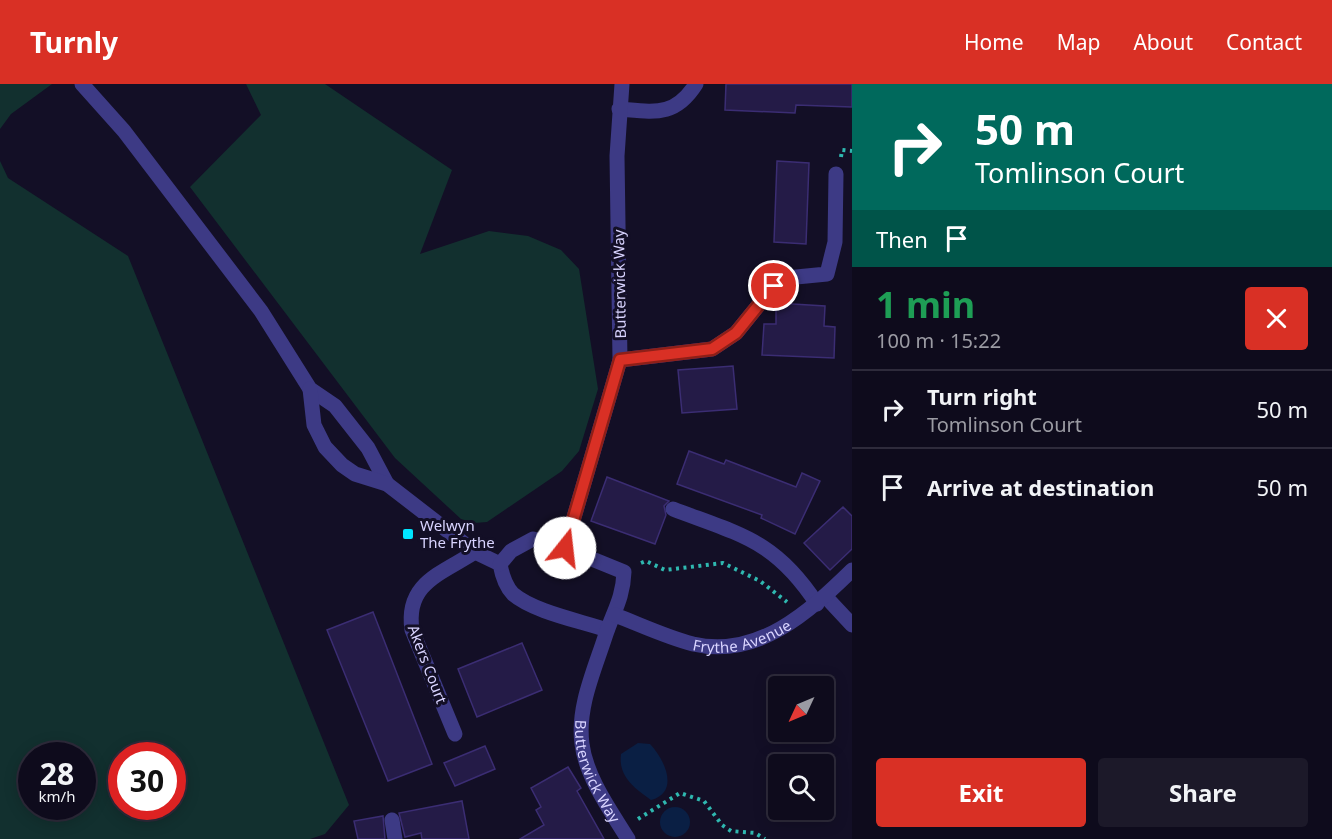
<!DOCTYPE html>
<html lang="en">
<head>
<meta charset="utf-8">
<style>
  :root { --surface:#0e0b1c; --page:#1c1929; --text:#f1f3f6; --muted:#9b9ba3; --line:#2e2b3b; --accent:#d93025 }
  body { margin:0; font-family:"Noto Sans",sans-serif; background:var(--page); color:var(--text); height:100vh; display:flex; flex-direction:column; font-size:22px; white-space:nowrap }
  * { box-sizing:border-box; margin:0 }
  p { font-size:20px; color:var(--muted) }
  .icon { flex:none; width:33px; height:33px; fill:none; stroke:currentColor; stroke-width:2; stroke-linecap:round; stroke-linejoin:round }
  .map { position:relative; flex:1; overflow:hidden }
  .panel { display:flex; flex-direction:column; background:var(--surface); width:480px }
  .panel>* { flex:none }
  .hud { background:#00695c; color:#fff; overflow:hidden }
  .needle { width:39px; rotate:226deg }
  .tools { position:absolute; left:768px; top:592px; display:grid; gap:12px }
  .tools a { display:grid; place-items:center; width:66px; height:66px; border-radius:6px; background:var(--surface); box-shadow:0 3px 15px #0003,0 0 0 2px var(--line); font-size:30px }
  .speed { position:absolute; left:18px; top:658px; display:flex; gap:12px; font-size:30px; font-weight:700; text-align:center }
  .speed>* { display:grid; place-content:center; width:78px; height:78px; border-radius:50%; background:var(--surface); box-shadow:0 3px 15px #0003,0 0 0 2px var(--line); line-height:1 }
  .speed small { font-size:15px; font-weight:400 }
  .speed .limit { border:9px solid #d22; background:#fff; color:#111 }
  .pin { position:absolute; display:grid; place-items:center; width:51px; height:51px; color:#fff; margin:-26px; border:3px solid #fff; border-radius:50%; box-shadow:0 2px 6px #0007 }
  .me { position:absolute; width:66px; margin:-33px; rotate:16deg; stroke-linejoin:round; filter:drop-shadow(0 0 4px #0008) }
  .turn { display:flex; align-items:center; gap:21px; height:126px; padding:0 24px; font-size:27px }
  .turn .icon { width:78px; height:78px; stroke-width:2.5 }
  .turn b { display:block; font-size:42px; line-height:51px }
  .then { display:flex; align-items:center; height:57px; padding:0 24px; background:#0003; gap:12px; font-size:22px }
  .round { display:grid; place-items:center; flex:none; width:63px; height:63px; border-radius:6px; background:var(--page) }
  .overview { display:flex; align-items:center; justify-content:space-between; height:102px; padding:0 24px }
  h1 { font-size:36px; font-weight:700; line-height:45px; color:#1e9e55 }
  .action { display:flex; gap:12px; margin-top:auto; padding:12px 24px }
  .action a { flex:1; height:69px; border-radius:6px; background:var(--accent); color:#fff; font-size:24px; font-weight:700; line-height:69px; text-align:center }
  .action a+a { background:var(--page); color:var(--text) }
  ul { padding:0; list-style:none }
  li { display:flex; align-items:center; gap:18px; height:78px; padding:0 24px; border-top:2px solid var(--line) }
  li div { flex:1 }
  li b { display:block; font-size:22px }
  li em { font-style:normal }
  header { display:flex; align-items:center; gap:36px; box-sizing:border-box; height:84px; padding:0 30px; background:var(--accent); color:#fff }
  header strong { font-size:28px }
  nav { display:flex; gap:33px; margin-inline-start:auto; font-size:21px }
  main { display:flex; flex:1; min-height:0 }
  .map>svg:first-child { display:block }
  .green { fill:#12302f; fill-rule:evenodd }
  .water { fill:#0a1f44 }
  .building { fill:#241b47; stroke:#3b2d73; stroke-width:1.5 }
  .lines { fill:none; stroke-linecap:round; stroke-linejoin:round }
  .path { stroke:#2fb8b0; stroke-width:4; stroke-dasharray:3 4.5; stroke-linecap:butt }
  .minor { stroke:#3d3a85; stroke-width:15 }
  .route-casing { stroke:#8d1f18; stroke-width:15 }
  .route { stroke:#d93025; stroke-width:10 }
  .poi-dot { fill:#00e5ff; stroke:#130f26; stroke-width:2 }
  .labels { text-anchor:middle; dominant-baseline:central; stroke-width:6; stroke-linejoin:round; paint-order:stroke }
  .street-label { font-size:15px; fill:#d9d4ff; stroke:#130f26 }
  .poi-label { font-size:15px; fill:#d9d4ff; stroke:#130f26; text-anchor:start }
</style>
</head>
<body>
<header>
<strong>Turnly</strong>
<nav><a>Home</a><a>Map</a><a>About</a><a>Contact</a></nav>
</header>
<main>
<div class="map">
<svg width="852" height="755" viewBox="0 0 852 755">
  <rect width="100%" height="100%" fill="#130f26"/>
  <g class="green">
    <path d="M0 0H52L11 30 0 45Z"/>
    <path d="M246 0H325L452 86 420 170 489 147 528 152 561 166 579 185 598 305 579 367 562 387 487 438 474 439 461 435 395 374 190 103 261 31Z"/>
    <path d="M0 77 8 94 128 172 349 721 325 750 310 755H0ZM32 672H82V723H32ZM122 672H172V723H122Z"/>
  </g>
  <g class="water">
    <path d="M638 659 650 660C665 676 680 708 651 716 634 704 618 692 621 670Z"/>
    <circle cx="675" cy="738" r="15"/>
  </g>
  <g class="building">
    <path d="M726 0H852V23L796 21 795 29 725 26Z"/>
    <path d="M777 77 809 79 806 160 774 158Z"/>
    <path d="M776 219 825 222 824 242 835 243 834 274 762 271 764 240H776Z"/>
    <path d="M733 282 737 325 682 329 678 286Z"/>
    <path d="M689 367 724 380 726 376 796 403 802 389 820 397 795 450 761 434 762 431 677 400Z"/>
    <path d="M607 393 669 417 664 422 666 431 655 460 591 437Z"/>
    <path d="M843 423 852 432V465L830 486 804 459Z"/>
    <path d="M373 528 432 680 388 697 327 546Z"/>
    <path d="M522 559 542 606 477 633 458 585Z"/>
    <path d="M485 662 495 685 455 702 444 679Z"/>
    <path d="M568 683 581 704 577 707 604 755H520L544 741 536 726 541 723 531 704Z"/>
    <path d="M462 717 469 755H422L421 749 405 753 399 729Z"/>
    <path d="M383 732 385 755H358L354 737Z"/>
  </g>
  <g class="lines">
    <g class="path">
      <path d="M841 73 842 66 852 67"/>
      <path d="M641 479 646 477 665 486 723 479 760 497 787 518"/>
      <path d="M638 735 680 709 704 717 722 741 731 747 755 749 765 755"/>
    </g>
    <g class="minor">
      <path d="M82 0 124 47 261 227 310 305 335 322 368 364 387 400"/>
      <path d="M619 25C655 28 675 33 696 0"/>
      <path d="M620 276 712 265 736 249 774 202 786 194 827 190 835 158 836 90"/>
      <path d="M310 305 314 341 325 363 342 381 355 390 387 400 475 468 500 480C502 491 505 502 513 510 534 528 581 537 607 546"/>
      <path d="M673 425C741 451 775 456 817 520"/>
      <path d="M565 464 620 276 617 72 622 0"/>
      <path id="s1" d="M500 480 511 467 533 455 565 464 624 488C623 515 613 528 605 553 594 587 577 624 582 660 586 693 611 727 628 755"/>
      <path d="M825 512 852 541"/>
      <path id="s2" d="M615 531C641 541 666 553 693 560 758 575 809 528 852 486"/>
      <path d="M455 650 412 546C405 499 441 490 475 468"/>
      <path d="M392 736 395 755"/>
    </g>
  </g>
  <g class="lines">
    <g class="route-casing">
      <path id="route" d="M565 464 620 276 712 265 736 249 774 202"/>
    </g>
    <use href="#route" class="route"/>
  </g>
  <rect class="poi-dot" x="402" y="444" width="12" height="12" rx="3"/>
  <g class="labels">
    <g class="street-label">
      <text transform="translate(619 200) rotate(-91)">Butterwick Way</text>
      <text stroke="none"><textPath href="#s2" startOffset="134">Frythe Avenue</textPath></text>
      <text transform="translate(428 580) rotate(69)">Akers Court</text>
      <text stroke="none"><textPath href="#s1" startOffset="348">Butterwick Way</textPath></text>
    </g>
    <g class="poi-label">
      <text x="420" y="441">Welwyn<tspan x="420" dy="17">The Frythe</tspan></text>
    </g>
  </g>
</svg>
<div class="tools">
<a><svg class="needle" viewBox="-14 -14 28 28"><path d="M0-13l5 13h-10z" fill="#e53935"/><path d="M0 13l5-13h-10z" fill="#9b9ba3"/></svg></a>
<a><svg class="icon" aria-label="search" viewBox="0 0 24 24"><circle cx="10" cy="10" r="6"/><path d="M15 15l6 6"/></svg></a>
</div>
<div class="speed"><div>28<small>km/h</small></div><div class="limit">30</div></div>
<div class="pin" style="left:774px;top:202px;background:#d93025"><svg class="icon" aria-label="arrive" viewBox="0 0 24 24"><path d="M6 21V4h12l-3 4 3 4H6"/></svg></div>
<svg class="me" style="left:565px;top:464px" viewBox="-20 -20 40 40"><circle r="19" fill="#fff"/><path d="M0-13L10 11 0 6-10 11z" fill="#d93025"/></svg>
</div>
<section class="panel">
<div class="hud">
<div class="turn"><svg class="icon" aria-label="right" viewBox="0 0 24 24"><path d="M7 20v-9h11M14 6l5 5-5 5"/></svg><div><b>50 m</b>Tomlinson Court</div></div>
<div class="then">Then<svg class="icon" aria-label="arrive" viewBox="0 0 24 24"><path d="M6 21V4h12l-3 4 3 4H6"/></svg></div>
</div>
<div class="overview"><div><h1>1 min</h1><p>100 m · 15:22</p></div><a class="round" style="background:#d93025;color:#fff"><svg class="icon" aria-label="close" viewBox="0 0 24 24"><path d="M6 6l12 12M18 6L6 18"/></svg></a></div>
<ul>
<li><svg class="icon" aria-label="right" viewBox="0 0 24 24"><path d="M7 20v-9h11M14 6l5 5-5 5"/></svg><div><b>Turn right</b><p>Tomlinson Court</p></div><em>50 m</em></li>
<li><svg class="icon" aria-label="arrive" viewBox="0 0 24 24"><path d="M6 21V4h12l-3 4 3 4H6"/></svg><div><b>Arrive at destination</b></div><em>50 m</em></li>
</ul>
<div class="action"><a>Exit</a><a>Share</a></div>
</section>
</main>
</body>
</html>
